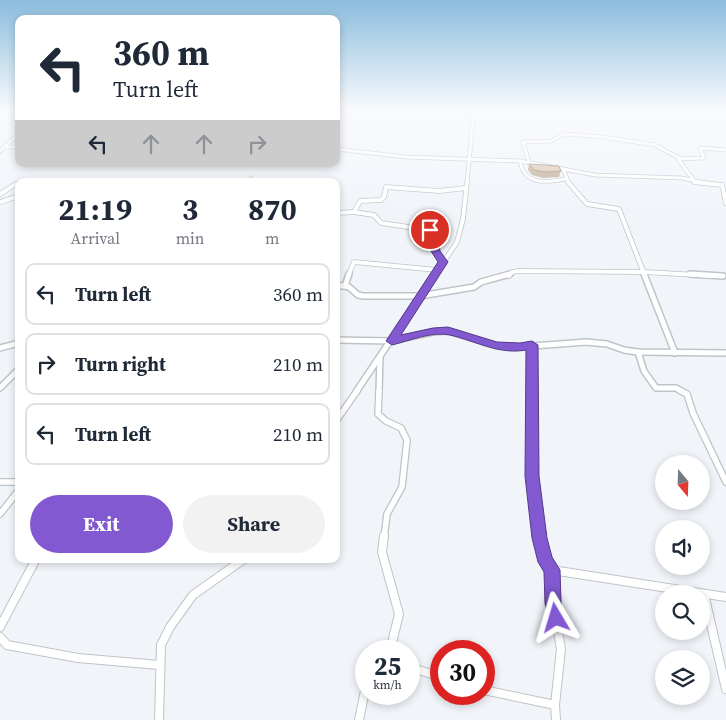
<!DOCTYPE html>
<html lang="en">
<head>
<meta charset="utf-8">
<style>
  :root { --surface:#fff; --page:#f2f2f3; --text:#1f2937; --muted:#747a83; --line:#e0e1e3; --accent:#8359d2 }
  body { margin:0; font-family:"Source Serif 4",serif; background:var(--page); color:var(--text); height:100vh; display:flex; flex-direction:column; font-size:19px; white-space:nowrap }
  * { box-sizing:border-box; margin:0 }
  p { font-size:16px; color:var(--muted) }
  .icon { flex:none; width:28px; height:28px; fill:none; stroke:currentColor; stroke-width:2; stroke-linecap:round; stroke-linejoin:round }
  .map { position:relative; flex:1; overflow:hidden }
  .panel { position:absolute; left:15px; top:178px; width:325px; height:385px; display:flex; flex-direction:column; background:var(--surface); border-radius:10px; box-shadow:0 2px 8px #0003 }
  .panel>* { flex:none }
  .banner { position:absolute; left:15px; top:15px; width:325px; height:152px; border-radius:10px; box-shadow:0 2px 8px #0003; background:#fff; color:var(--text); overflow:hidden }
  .needle { width:32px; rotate:161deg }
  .controls { position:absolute; left:655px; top:455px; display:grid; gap:10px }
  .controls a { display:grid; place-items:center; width:55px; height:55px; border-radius:50%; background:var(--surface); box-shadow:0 2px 8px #0003; font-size:25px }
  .speed { position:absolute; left:355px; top:640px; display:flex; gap:10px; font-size:25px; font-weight:700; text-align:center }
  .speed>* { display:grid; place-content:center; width:65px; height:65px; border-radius:50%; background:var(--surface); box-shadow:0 2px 8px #0003; line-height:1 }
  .speed small { font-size:12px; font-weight:400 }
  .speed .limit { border:8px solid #d22; background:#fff; color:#111 }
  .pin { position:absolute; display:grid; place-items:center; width:42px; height:42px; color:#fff; margin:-21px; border:2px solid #fff; border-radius:50%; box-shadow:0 1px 5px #0007 }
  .me { position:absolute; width:55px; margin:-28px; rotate:353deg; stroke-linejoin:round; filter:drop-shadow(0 0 4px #0008) }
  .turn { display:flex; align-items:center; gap:18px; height:105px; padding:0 15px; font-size:22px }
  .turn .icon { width:65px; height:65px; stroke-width:2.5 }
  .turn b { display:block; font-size:35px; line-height:42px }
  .lanes { display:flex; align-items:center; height:48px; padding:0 15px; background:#0003; justify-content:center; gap:25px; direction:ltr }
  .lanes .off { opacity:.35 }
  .eta { display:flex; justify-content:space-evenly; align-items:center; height:85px; text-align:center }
  .eta b { font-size:30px; font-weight:700; line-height:35px }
  .button { display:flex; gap:10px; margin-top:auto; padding:10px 15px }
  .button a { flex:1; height:58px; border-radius:30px; background:var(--accent); color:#fff; font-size:20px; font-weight:700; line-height:58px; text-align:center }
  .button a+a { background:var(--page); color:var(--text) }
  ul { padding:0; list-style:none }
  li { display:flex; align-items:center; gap:15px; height:62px; margin:0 10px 8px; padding:0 5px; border:2px solid var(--line); border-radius:10px }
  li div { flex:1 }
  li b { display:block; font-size:19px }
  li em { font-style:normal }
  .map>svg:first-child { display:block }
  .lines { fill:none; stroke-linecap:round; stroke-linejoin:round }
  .minor-far4-casing { stroke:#bfc4c8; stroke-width:4.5 }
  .minor-far3-casing { stroke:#bfc4c8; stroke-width:5.5 }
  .minor-far2-casing { stroke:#bfc4c8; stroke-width:8 }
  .minor-far1-casing { stroke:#bfc4c8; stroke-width:8 }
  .minor-casing { stroke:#bfc4c8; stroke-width:10 }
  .minor-far4 { stroke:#fff; stroke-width:3 }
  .minor-far3 { stroke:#fff; stroke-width:4 }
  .minor-far2 { stroke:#fff; stroke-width:5 }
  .minor-far1 { stroke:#fff; stroke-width:5.5 }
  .minor { stroke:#fff; stroke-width:8 }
  .wall { fill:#c0a994 }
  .building { fill:#dfc5ac; stroke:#9c8a78 }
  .route { fill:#8359d2; stroke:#553a88 }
</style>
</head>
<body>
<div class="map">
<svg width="726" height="720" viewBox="0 0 726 720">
  <rect width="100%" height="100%" fill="#f1f5fa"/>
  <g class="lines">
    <g class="minor-far4-casing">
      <g id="minor-far4">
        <path d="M19 119 12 125 19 126"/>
        <path d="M6 147H19"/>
        <path d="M336 149 406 157 520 161 563 169 569 183"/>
        <path d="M0 151 19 133"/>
        <path d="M520 161C524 185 545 183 565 179"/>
        <path d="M529 162 523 142 551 141 564 134 603 137 655 145 679 158"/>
        <path d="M563 169 595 175 682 178 705 183"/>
        <path d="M251 178 249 180 252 181"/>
        <path d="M695 182 678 159 704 158 700 148 726 150"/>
        <path d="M467 183 474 109"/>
      </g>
    </g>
    <g class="minor-far3-casing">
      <g id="minor-far3">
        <path d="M568 182 587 204 619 209 645 276"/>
        <path d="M694 182 722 185 726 203"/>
        <path d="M0 194 16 184"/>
        <path d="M0 202 19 196"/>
        <path d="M354 212 360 201 381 200 384 197 386 187 439 191 466 188"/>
        <path d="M336 213 354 212 374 215 381 223 429 230 433 234 436 251 443 262"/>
        <path d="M348 276 354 262 437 270"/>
        <path d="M434 276 457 242 463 219 467 182"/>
        <path d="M509 276 512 272 519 271 644 272 715 276"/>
      </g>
    </g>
    <g class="minor-far2-casing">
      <g id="minor-far2">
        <path d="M644 274 675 353"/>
        <path d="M690 274 723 276"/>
        <path d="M336 285 349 287 358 295 363 296H420L474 287 481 282 510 274"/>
        <path d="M345 286 349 274"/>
        <path d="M336 340 391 341 433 332 448 331 497 346 520 347 586 342 607 344 624 350 638 352 726 353"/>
        <path d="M532 345 534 392"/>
        <path d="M0 348 19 343"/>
        <path d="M638 352 644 371 656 388H676L683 392"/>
        <path d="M0 388 19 369"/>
        <path d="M356 392 435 274"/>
        <path d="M379 392 380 357"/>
      </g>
    </g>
    <g class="minor-far1-casing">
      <g id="minor-far1">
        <path d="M379 391 378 414 386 421 401 428 407 440 402 487 387 514 384 538"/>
        <path d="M534 391 532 476 539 538"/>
        <path d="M681 391 687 394 693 413 726 482"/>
        <path d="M336 421 357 391"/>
        <path d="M0 482H19"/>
        <path d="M0 514 19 490"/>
      </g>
    </g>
    <g class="minor-casing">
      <g id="minor">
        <path d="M384 536 382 552 399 614 390 651"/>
        <path d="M539 536 546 562 552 570 726 597"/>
        <path d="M552 570 553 603 561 649 555 705"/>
        <path d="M704 594 726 689"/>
        <path d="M0 627 36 559"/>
        <path d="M0 637 7 645 78 658 159 665"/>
        <path d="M409 667 441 677"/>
        <path d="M484 690 555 705 556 720"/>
        <path d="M159 720 161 645 170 627 193 595 244 559"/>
        <path d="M359 720 366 686"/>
      </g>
    </g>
    <use href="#minor-far4" class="minor-far4"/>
    <use href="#minor-far3" class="minor-far3"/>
    <use href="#minor-far2" class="minor-far2"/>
    <use href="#minor-far1" class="minor-far1"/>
    <use href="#minor" class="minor"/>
  </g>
  <path class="wall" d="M529 164 561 171 559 177 543 178 532 175 528 170Z"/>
  <path class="building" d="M529 164 559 166 561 171 545 172 534 170Z"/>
  <linearGradient id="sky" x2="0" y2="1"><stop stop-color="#8bbcdd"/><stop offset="0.52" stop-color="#f9fafd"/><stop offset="1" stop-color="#f9fafd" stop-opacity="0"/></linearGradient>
  <rect width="726" height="210" fill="url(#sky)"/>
  <path class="route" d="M426 228H433L437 234 440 251 448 262 401 335 433 328 448 327 497 342 520 343 532 341 538 345 539 476 547 538 552 557 560 570 561 603 564 618 562 624 556 627 550 624 545 603 544 572 538 562 532 538 525 476 526 350C499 355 476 341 450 335 432 331 409 341 392 345L386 341 438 262 431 251 428 234 425 230Z"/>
</svg>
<div class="controls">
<a><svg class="needle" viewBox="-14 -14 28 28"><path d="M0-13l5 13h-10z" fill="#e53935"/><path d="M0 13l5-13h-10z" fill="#747a83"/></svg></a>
<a><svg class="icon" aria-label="sound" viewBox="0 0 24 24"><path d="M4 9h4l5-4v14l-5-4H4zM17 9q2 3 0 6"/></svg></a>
<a><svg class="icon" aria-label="search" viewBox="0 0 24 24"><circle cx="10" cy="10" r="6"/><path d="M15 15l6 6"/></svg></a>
<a><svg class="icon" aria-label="layers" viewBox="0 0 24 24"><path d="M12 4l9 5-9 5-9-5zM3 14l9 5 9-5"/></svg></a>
</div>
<div class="speed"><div>25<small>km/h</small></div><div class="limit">30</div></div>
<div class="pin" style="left:430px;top:230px;background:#d93025"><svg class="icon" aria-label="arrive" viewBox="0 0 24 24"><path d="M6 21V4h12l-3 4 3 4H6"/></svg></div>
<svg class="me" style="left:556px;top:618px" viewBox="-20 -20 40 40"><path d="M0-17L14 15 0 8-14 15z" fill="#8359d2" stroke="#fff" stroke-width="4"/></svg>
<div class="banner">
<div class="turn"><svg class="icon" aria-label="left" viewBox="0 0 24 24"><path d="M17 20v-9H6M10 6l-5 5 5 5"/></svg><div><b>360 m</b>Turn left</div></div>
<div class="lanes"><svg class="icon" aria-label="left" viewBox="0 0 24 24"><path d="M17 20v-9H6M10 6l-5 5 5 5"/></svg><svg class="icon off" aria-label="ahead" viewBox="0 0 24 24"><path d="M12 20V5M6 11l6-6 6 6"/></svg><svg class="icon off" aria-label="ahead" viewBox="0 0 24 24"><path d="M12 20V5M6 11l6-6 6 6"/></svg><svg class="icon off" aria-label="right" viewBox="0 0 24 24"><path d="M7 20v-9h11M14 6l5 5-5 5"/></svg></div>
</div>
<section class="panel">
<div class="eta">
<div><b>21:19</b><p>Arrival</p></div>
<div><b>3</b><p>min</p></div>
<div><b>870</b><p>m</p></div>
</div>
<ul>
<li><svg class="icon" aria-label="left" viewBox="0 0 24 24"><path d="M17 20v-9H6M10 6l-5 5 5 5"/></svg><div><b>Turn left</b></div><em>360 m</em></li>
<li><svg class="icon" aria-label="right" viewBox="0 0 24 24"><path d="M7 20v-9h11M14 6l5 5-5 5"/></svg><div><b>Turn right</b></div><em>210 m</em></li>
<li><svg class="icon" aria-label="left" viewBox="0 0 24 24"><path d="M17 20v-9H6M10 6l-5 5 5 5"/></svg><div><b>Turn left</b></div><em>210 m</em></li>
</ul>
<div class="button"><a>Exit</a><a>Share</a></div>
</section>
</div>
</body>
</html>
